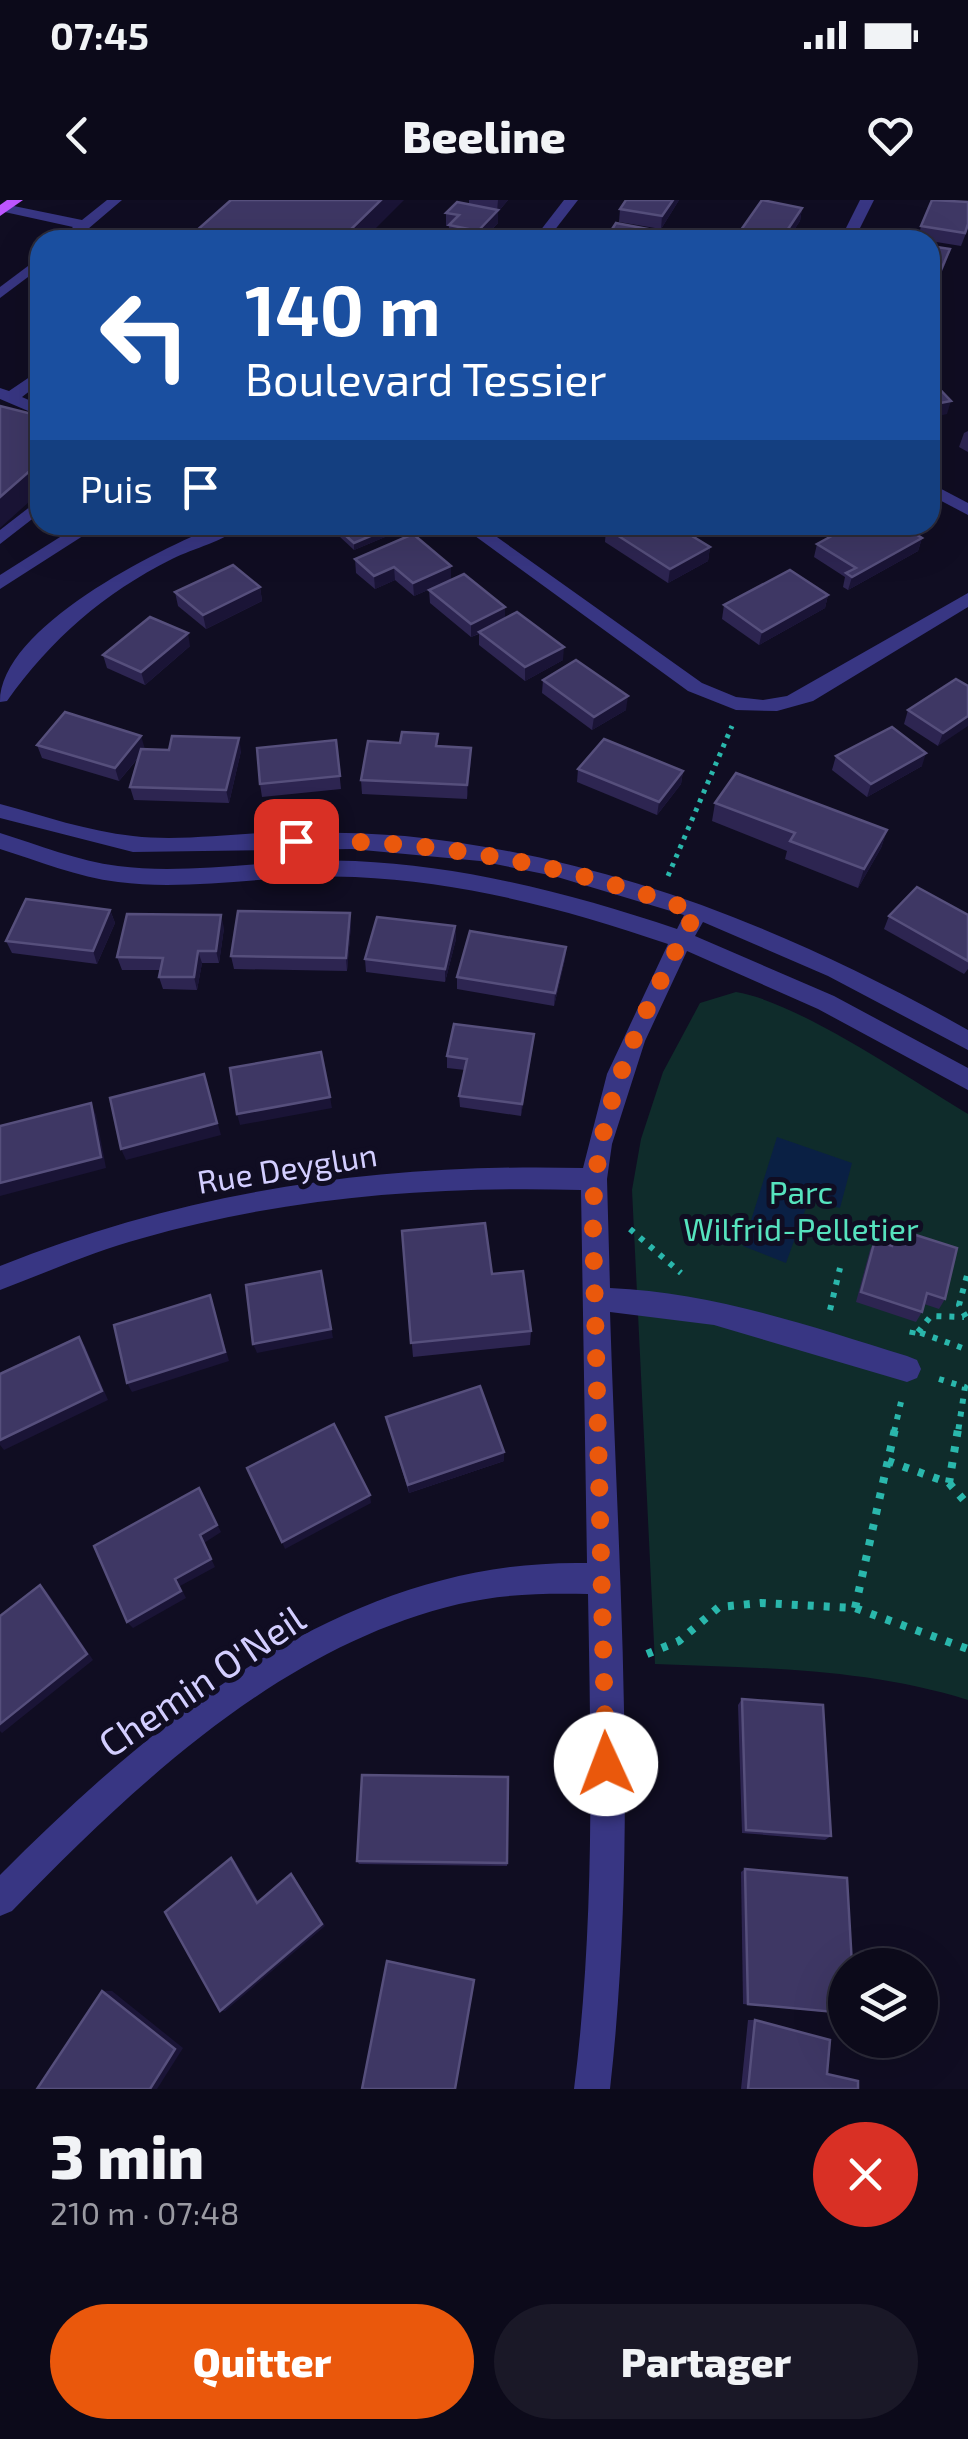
<!DOCTYPE html>
<html lang="fr">
<head>
<meta charset="utf-8">
<style>
  :root { --surface:#0c0a1a; --page:#1a1827; --text:#f1f3f6; --muted:#9a9aa2; --line:#2c2b39; --accent:#ea580c }
  body { margin:0; font-family:"Exo 2",sans-serif; background:var(--page); color:var(--text); height:100vh; display:flex; flex-direction:column; font-size:38px; white-space:nowrap }
  * { box-sizing:border-box; margin:0 }
  p { font-size:32px; color:var(--muted) }
  .icon { flex:none; width:55px; height:55px; fill:none; stroke:currentColor; stroke-width:2; stroke-linecap:round; stroke-linejoin:round }
  .map { position:relative; height:1889px; overflow:hidden }
  .drawer { display:flex; flex-direction:column; background:var(--surface); flex:1 }
  .drawer>* { flex:none }
  .guide { position:absolute; left:30px; top:30px; width:910px; height:305px; border-radius:30px; box-shadow:0 10px 40px #0002,0 0 0 2px var(--line); background:#1a4fa0; color:#fff; overflow:hidden }
  .tools { position:absolute; left:828px; top:1748px; display:grid; gap:20px }
  .tools a { display:grid; place-items:center; width:110px; height:110px; border-radius:50%; background:var(--surface); box-shadow:0 10px 40px #0002,0 0 0 2px var(--line); font-size:50px }
  .pin { position:absolute; display:grid; place-items:center; width:85px; height:85px; color:#fff; margin:-42px; border-radius:20px; box-shadow:0 5px 15px #0006 }
  .me { position:absolute; width:110px; margin:-55px; rotate:358deg; stroke-linejoin:round; filter:drop-shadow(0 0 8px #0008) }
  .turn { display:flex; align-items:center; gap:35px; height:210px; padding:0 50px; font-size:45px }
  .turn .icon { width:130px; height:130px; stroke-width:2.5 }
  .turn b { display:block; font-size:70px; line-height:85px }
  .then { display:flex; align-items:center; height:95px; padding:0 50px; background:#0003; gap:20px; font-size:38px }
  .round { display:grid; place-items:center; flex:none; width:105px; height:105px; border-radius:52px; background:var(--page) }
  .head { display:flex; align-items:center; justify-content:space-between; height:170px; padding:0 50px }
  h1 { font-size:60px; font-weight:800; line-height:75px }
  .primary-button { display:flex; gap:20px; margin-top:auto; padding:20px 50px }
  .primary-button a { flex:1; height:115px; border-radius:60px; background:var(--accent); color:#fff; font-size:40px; font-weight:800; line-height:115px; text-align:center }
  .primary-button a+a { background:var(--page); color:var(--text) }
  .status { display:flex; justify-content:space-between; align-items:center; height:70px; padding:0 50px; background:var(--surface); direction:ltr }
  .status svg { height:28px; fill:currentColor }
  header { display:flex; justify-content:space-between; align-items:center; height:130px; padding:0 50px; background:var(--surface); font-size:45px; font-weight:800 }
  .map>svg:first-child { display:block }
  .green { fill:#0f2c2b }
  .water { fill:#0a2044 }
  .lines { fill:none; stroke-linecap:round; stroke-linejoin:round }
  .path-far2 { stroke:#2ab7ac; stroke-width:5; stroke-dasharray:4 6; stroke-linecap:butt }
  .path-far1 { stroke:#2ab7ac; stroke-width:6; stroke-dasharray:5 8; stroke-linecap:butt }
  .path { stroke:#2ab7ac; stroke-width:8; stroke-dasharray:6 10; stroke-linecap:butt }
  .minor { fill:#383683; fill-rule:evenodd }
  .major { fill:#bd55ff; fill-rule:evenodd }
  .wall { fill:#2d2551 }
  .shaded-wall { fill:#1a1436 }
  .building { fill:#3e3764; stroke:#564f7c; stroke-width:2.5 }
  .route { stroke:#ea580c; stroke-width:18; stroke-dasharray:0 32.4 }
  .labels { text-anchor:middle; dominant-baseline:central; stroke-width:10; stroke-linejoin:round; paint-order:stroke }
  .street-label { font-size:32px; fill:#d3ceff; stroke:#100d22 }
  .park-label { font-size:32px; fill:#56e3be; stroke:#100d22 }
  .near-street-label { font-size:38px; fill:#d3ceff; stroke:#100d22 }
</style>
</head>
<body>
<div class="status"><b>07:45</b><svg viewBox="0 0 49 12"><path d="M0 12V9h3v3zM5 12V6h3v6zM10 12V3h3v9zM15 12V0h3v12zM26 1h20v11H26zM47 4h2v5h-2z"/></svg></div>
<header><svg class="icon" aria-label="back" viewBox="0 0 24 24"><path d="M15 5l-7 7 7 7"/></svg>Beeline<svg class="icon" aria-label="heart" viewBox="0 0 24 24"><path d="M12 20l-8-8c-3-5 5-10 8-4 3-6 11-1 8 4z"/></svg></header>
<div class="map">
<svg width="968" height="1889" viewBox="0 0 968 1889">
  <rect width="100%" height="100%" fill="#100d22"/>
  <path class="green" d="M736 792C798 802 911 880 968 914V1500C865 1468 761 1468 655 1464L632 990 641 939 663 872 700 803Z"/>
  <path class="water" d="M777 937 852 963 840 1008 814 1002 807 1005 786 1063 743 1046Z"/>
  <g class="lines">
    <path class="path-far2" d="M668 676 732 526"/>
    <g class="path-far1">
      <path d="M630 1029 681 1073"/>
      <path d="M830 1110 840 1068"/>
      <path d="M966 1117 959 1105 968 1072"/>
      <path d="M918 1132 931 1116 964 1117"/>
      <path d="M912 1135 913 1130 968 1150"/>
      <path d="M939 1179 965 1187 958 1232"/>
      <path d="M894 1232 901 1202"/>
    </g>
    <g class="path">
      <path d="M888 1261 949 1283 958 1229"/>
      <path d="M949 1283 968 1305"/>
      <path d="M855 1408 895 1229"/>
      <path d="M647 1454 679 1441 719 1407 761 1403 855 1408 968 1449"/>
    </g>
    <g class="minor">
      <path d="M107 0H122L75 40H59L73 27 0 11V5L4 4 82 20Z"/>
      <path d="M564 0H578L547 40H533Z"/>
      <path d="M860 0H874L854 40H840Z"/>
      <path d="M40 57V68L0 98V87Z"/>
      <path d="M40 170V183L22 197 40 205V216L0 199V188L9 191Z"/>
      <path d="M930 283 968 303V315L930 295Z"/>
      <path d="M40 299V313L0 344V330Z"/>
      <path d="M79 325H100L0 389V375Z"/>
      <path d="M219 325H243C225 341 194 348 172 359 104 393 51 439 7 501L0 502C0 427 157 350 219 325Z"/>
      <path d="M460 325H480L702 483 736 497 763 500 787 496 968 393V407L813 501 777 511 736 510 688 491Z"/>
      <path d="M0 604C44 616 87 631 133 636 175 641 219 635 261 633 309 632 358 632 405 636 607 656 793 731 968 830V850L828 776 703 722 695 736 834 796 968 868V890L818 809 687 751 645 841 612 944 607 979 610 1088C712 1092 810 1126 907 1156L917 1160 921 1169 917 1178 907 1182 714 1125 610 1112C618 1370 639 1632 610 1889H574C595 1724 591 1560 588 1394 545 1393 501 1394 459 1404 281 1446 136 1584 12 1711L0 1716V1675C159 1515 350 1358 587 1363L581 990C433 986 286 997 143 1038 94 1051 48 1072 0 1090V1066C189 990 381 963 583 968L607 874 668 744C567 709 463 682 355 677 277 673 193 692 118 682 77 677 39 661 0 649V633C39 645 78 661 118 666 193 676 277 657 355 661 465 666 573 694 677 729L684 715 554 676 480 661 352 649 133 652 0 618Z"/>
    </g>
    <path class="major" d="M7 0H23L0 16V5Z"/>
  </g>
  <g class="wall">
    <path d="M469 0H508L498 12V23L482 40H432L449 33V26H446V13L469 4Z"/>
    <path d="M626 0H679L661 29 619 22 620 9Z"/>
    <path d="M968 2V28L961 46 918 39 921 26Z"/>
    <path d="M802 8 800 21 787 40H740L741 30Z"/>
    <path d="M930 46 946 62 931 98 930 97Z"/>
    <path d="M968 231V252L959 247 964 233Z"/>
    <path d="M337 328 385 330V337L354 350 338 335Z"/>
    <path d="M606 328 710 347 708 361 668 383 605 342Z"/>
    <path d="M922 338 918 351 848 390 843 387 845 377 814 357 817 344Z"/>
    <path d="M355 359 451 366V380L414 396 395 380 375 389 356 373Z"/>
    <path d="M260 387 262 401 206 429 178 406 175 392Z"/>
    <path d="M429 390 505 407V418L563 460 525 481 479 445V434L471 437 430 403Z"/>
    <path d="M828 395 825 408 759 445 722 419 724 405Z"/>
    <path d="M190 446 145 485 107 468 103 455Z"/>
    <path d="M543 480 626 510 592 530 542 493Z"/>
    <path d="M968 486 938 546 904 524 908 510Z"/>
    <path d="M336 540 341 589 262 597 260 584Z"/>
    <path d="M37 545 144 549 241 551 229 603 134 600 130 587 139 557 119 581 42 558Z"/>
    <path d="M438 547 471 548 467 599 362 594 361 580Z"/>
    <path d="M836 556 922 566 867 597 832 570Z"/>
    <path d="M578 569 683 571 681 584 657 615 577 582Z"/>
    <path d="M715 603 887 630 881 648 858 688 785 659 787 651 712 621Z"/>
    <path d="M110 710 115 723 97 764 12 753 6 741Z"/>
    <path d="M968 715V769L964 774 884 729 889 716Z"/>
    <path d="M351 725 347 771 234 769 231 756Z"/>
    <path d="M455 726 456 739 445 782 366 772 365 759Z"/>
    <path d="M224 728 219 763H202L197 790 163 789 159 777 161 770H122L117 757Z"/>
    <path d="M566 747 565 759 554 806 457 789V777Z"/>
    <path d="M534 834 521 916 460 907 459 896 465 870 447 868V856Z"/>
    <path d="M897 1029 945 1099 939 1109 924 1104 922 1112 916 1122 856 1102 870 1050 875 1040 890 1045Z"/>
    <path d="M402 1031 492 1074 531 1131 530 1145 413 1157Z"/>
    <path d="M386 1217 504 1252V1261L409 1293Z"/>
    <path d="M742 1499 831 1636 825 1640 742 1633 738 1505Z"/>
    <path d="M508 1577 507 1666 359 1664 357 1661Z"/>
    <path d="M745 1669 845 1814 743 1804 741 1672Z"/>
    <path d="M748 1820H755L827 1874 858 1889H741Z"/>
  </g>
  <g class="shaded-wall">
    <path d="M381 0H404L364 40H340Z"/>
    <path d="M498 0H508L498 12V23L482 40H478V31L497 12Z"/>
    <path d="M673 0H679L661 29 662 16Z"/>
    <path d="M802 8 800 21 787 40H782Z"/>
    <path d="M950 49 946 62 931 98 935 84Z"/>
    <path d="M951 201 947 214 930 218V205Z"/>
    <path d="M40 262V292L0 328V297Z"/>
    <path d="M385 330V337L354 350V343Z"/>
    <path d="M922 338 918 351 848 390 852 377Z"/>
    <path d="M710 347 708 361 668 383 670 369Z"/>
    <path d="M451 366V380L414 396 413 383Z"/>
    <path d="M394 367 395 380 375 389 374 376Z"/>
    <path d="M260 387 262 401 206 429 203 415Z"/>
    <path d="M828 395 825 408 759 445 762 432Z"/>
    <path d="M505 407V421L471 437V424Z"/>
    <path d="M188 433 190 446 145 485 141 472Z"/>
    <path d="M564 447 563 460 525 481V467Z"/>
    <path d="M628 496 626 510 592 530 594 517Z"/>
    <path d="M968 516V526L938 546 943 533Z"/>
    <path d="M141 536 145 549 119 581 115 568Z"/>
    <path d="M239 538 241 551 229 603 226 590Z"/>
    <path d="M471 548V561L467 599V585Z"/>
    <path d="M926 553 922 566 867 597 871 584Z"/>
    <path d="M683 571 681 584 657 615 659 602Z"/>
    <path d="M887 630 881 648 858 688 864 669Z"/>
    <path d="M110 710 115 723 97 764 93 751Z"/>
    <path d="M350 713 351 725 347 771 346 758Z"/>
    <path d="M221 715 224 728 219 763 216 751Z"/>
    <path d="M455 726 456 739 445 782V769Z"/>
    <path d="M566 747 565 759 554 806 555 793Z"/>
    <path d="M198 751 202 763 197 790 194 777Z"/>
    <path d="M534 834 533 846 521 916 522 904Z"/>
    <path d="M204 874 221 935 126 960 121 949Z"/>
    <path d="M330 897 332 908 240 925 237 914Z"/>
    <path d="M91 903 96 915 106 968 0 996V983Z"/>
    <path d="M321 1071 333 1138 257 1153 253 1144Z"/>
    <path d="M210 1095 229 1161 132 1192 127 1183Z"/>
    <path d="M79 1137 85 1146 108 1200 4 1250 0 1245V1240Z"/>
    <path d="M504 1252V1261L409 1293 408 1285Z"/>
    <path d="M199 1288 221 1332 204 1343 215 1367 180 1386 186 1398 133 1428 127 1422 200 1335Z"/>
    <path d="M370 1295 371 1303 285 1349 282 1342Z"/>
    <path d="M40 1385 47 1392 93 1460 2 1533 0 1531V1524Z"/>
    <path d="M231 1658 235 1661 261 1705 257 1703Z"/>
    <path d="M291 1674 294 1677 325 1726 225 1811H220Z"/>
    <path d="M102 1791H112L183 1848 157 1889H150Z"/>
  </g>
  <g class="building">
    <path d="M231 0H381L340 40H186Z"/>
    <path d="M626 0H673L662 16 620 9Z"/>
    <path d="M762 0 802 8 782 38 741 30Z"/>
    <path d="M932 0 968 2V24L965 33 921 26Z"/>
    <path d="M457 2 498 10 478 31 449 25 459 15 446 13Z"/>
    <path d="M616 23 658 31 652 40H605Z"/>
    <path d="M441 31 469 37 466 40H432Z"/>
    <path d="M930 46 950 49 935 84 930 83Z"/>
    <path d="M930 179 951 201 930 205Z"/>
    <path d="M0 206 40 216V262L0 297Z"/>
    <path d="M345 325H379L385 330 354 343 337 328Z"/>
    <path d="M612 325H674L710 347 670 369 606 328Z"/>
    <path d="M852 325H901L922 338 852 377 846 373 856 368 817 344Z"/>
    <path d="M413 334 451 366 413 383 394 367 374 376 355 359Z"/>
    <path d="M233 365 260 387 203 415 175 392Z"/>
    <path d="M790 370 828 395 762 432 724 405Z"/>
    <path d="M464 374 505 407 471 424 429 390Z"/>
    <path d="M517 412 564 447 525 467 479 432Z"/>
    <path d="M150 417 188 433 141 472 103 455Z"/>
    <path d="M576 460 628 496 594 517 543 480Z"/>
    <path d="M956 479 968 486V516L943 533 908 510Z"/>
    <path d="M65 512 141 536 115 568 37 545Z"/>
    <path d="M892 527 926 553 871 584 836 556Z"/>
    <path d="M402 532 438 534 436 546 471 548 467 585 361 580 368 541 400 543Z"/>
    <path d="M172 536 239 538 226 590 130 587 141 549 169 550Z"/>
    <path d="M604 539 683 571 659 602 578 569Z"/>
    <path d="M336 540 340 576 260 584 257 548Z"/>
    <path d="M736 573 887 630 864 669 790 641 795 633 715 603Z"/>
    <path d="M917 687 968 715V761L889 716Z"/>
    <path d="M26 699 110 710 93 751 6 741Z"/>
    <path d="M238 711 350 713 346 758 231 756Z"/>
    <path d="M127 714 221 715 216 751H198L194 777H159L163 758 117 757Z"/>
    <path d="M377 717 455 726 445 769 365 759Z"/>
    <path d="M470 731 566 747 555 793 457 777Z"/>
    <path d="M454 824 534 834 522 904 459 896 467 859 447 856Z"/>
    <path d="M321 852 330 897 237 914 230 868Z"/>
    <path d="M204 874 217 923 121 949 110 898Z"/>
    <path d="M91 903 101 957 0 983V926Z"/>
    <path d="M485 1023 492 1074 523 1071 531 1131 411 1143 402 1031Z"/>
    <path d="M897 1029 957 1048 945 1099 927 1093 922 1112 861 1092 875 1040 892 1046Z"/>
    <path d="M321 1071 331 1129 253 1144 246 1085Z"/>
    <path d="M210 1095 225 1152 127 1183 114 1125Z"/>
    <path d="M79 1137 102 1191 0 1240V1174Z"/>
    <path d="M480 1186 504 1252 408 1285 386 1217Z"/>
    <path d="M334 1224 370 1295 282 1342 247 1268Z"/>
    <path d="M199 1288 217 1325 200 1335 211 1359 175 1379 181 1391 127 1422 94 1346Z"/>
    <path d="M40 1385 87 1454 0 1524V1416Z"/>
    <path d="M742 1499 823 1505 831 1636 746 1630Z"/>
    <path d="M362 1575 508 1577 507 1663 357 1661Z"/>
    <path d="M231 1658 257 1703 291 1674 322 1724 220 1811 165 1712Z"/>
    <path d="M745 1669 847 1678 852 1765H845V1813L748 1804Z"/>
    <path d="M387 1761 474 1780 455 1889H362Z"/>
    <path d="M102 1791 175 1849 150 1889H37Z"/>
    <path d="M755 1820 830 1840 827 1874 858 1881V1889H748Z"/>
  </g>
  <g class="lines">
    <path class="route" d="M296 641C433 639 567 664 696 712 644 810 591 914 593 1028L606 1564"/>
  </g>
  <g class="labels">
    <g class="street-label">
      <text transform="translate(287 967) rotate(-9)">Rue Deyglun</text>
    </g>
    <g class="park-label">
      <text x="801" y="991">Parc<tspan x="801" dy="37">Wilfrid-Pelletier</tspan></text>
    </g>
    <g class="near-street-label">
      <text transform="translate(201 1480) rotate(-34)">Chemin O'Neil</text>
    </g>
  </g>
</svg>
<div class="tools">
<a><svg class="icon" aria-label="layers" viewBox="0 0 24 24"><path d="M12 4l9 5-9 5-9-5zM3 14l9 5 9-5"/></svg></a>
</div>
<div class="pin" style="left:296px;top:641px;background:#d93025"><svg class="icon" aria-label="arrive" viewBox="0 0 24 24"><path d="M6 21V4h12l-3 4 3 4H6"/></svg></div>
<svg class="me" style="left:606px;top:1564px" viewBox="-20 -20 40 40"><circle r="19" fill="#fff"/><path d="M0-13L10 11 0 6-10 11z" fill="#ea580c"/></svg>
<div class="guide">
<div class="turn"><svg class="icon" aria-label="left" viewBox="0 0 24 24"><path d="M17 20v-9H6M10 6l-5 5 5 5"/></svg><div><b>140 m</b>Boulevard Tessier</div></div>
<div class="then">Puis<svg class="icon" aria-label="arrive" viewBox="0 0 24 24"><path d="M6 21V4h12l-3 4 3 4H6"/></svg></div>
</div>
</div>
<section class="drawer">
<div class="head"><div><h1>3 min</h1><p>210 m · 07:48</p></div><a class="round" style="background:#d93025;color:#fff"><svg class="icon" aria-label="close" viewBox="0 0 24 24"><path d="M6 6l12 12M18 6L6 18"/></svg></a></div>
<div class="primary-button"><a>Quitter</a><a>Partager</a></div>
</section>
</body>
</html>
